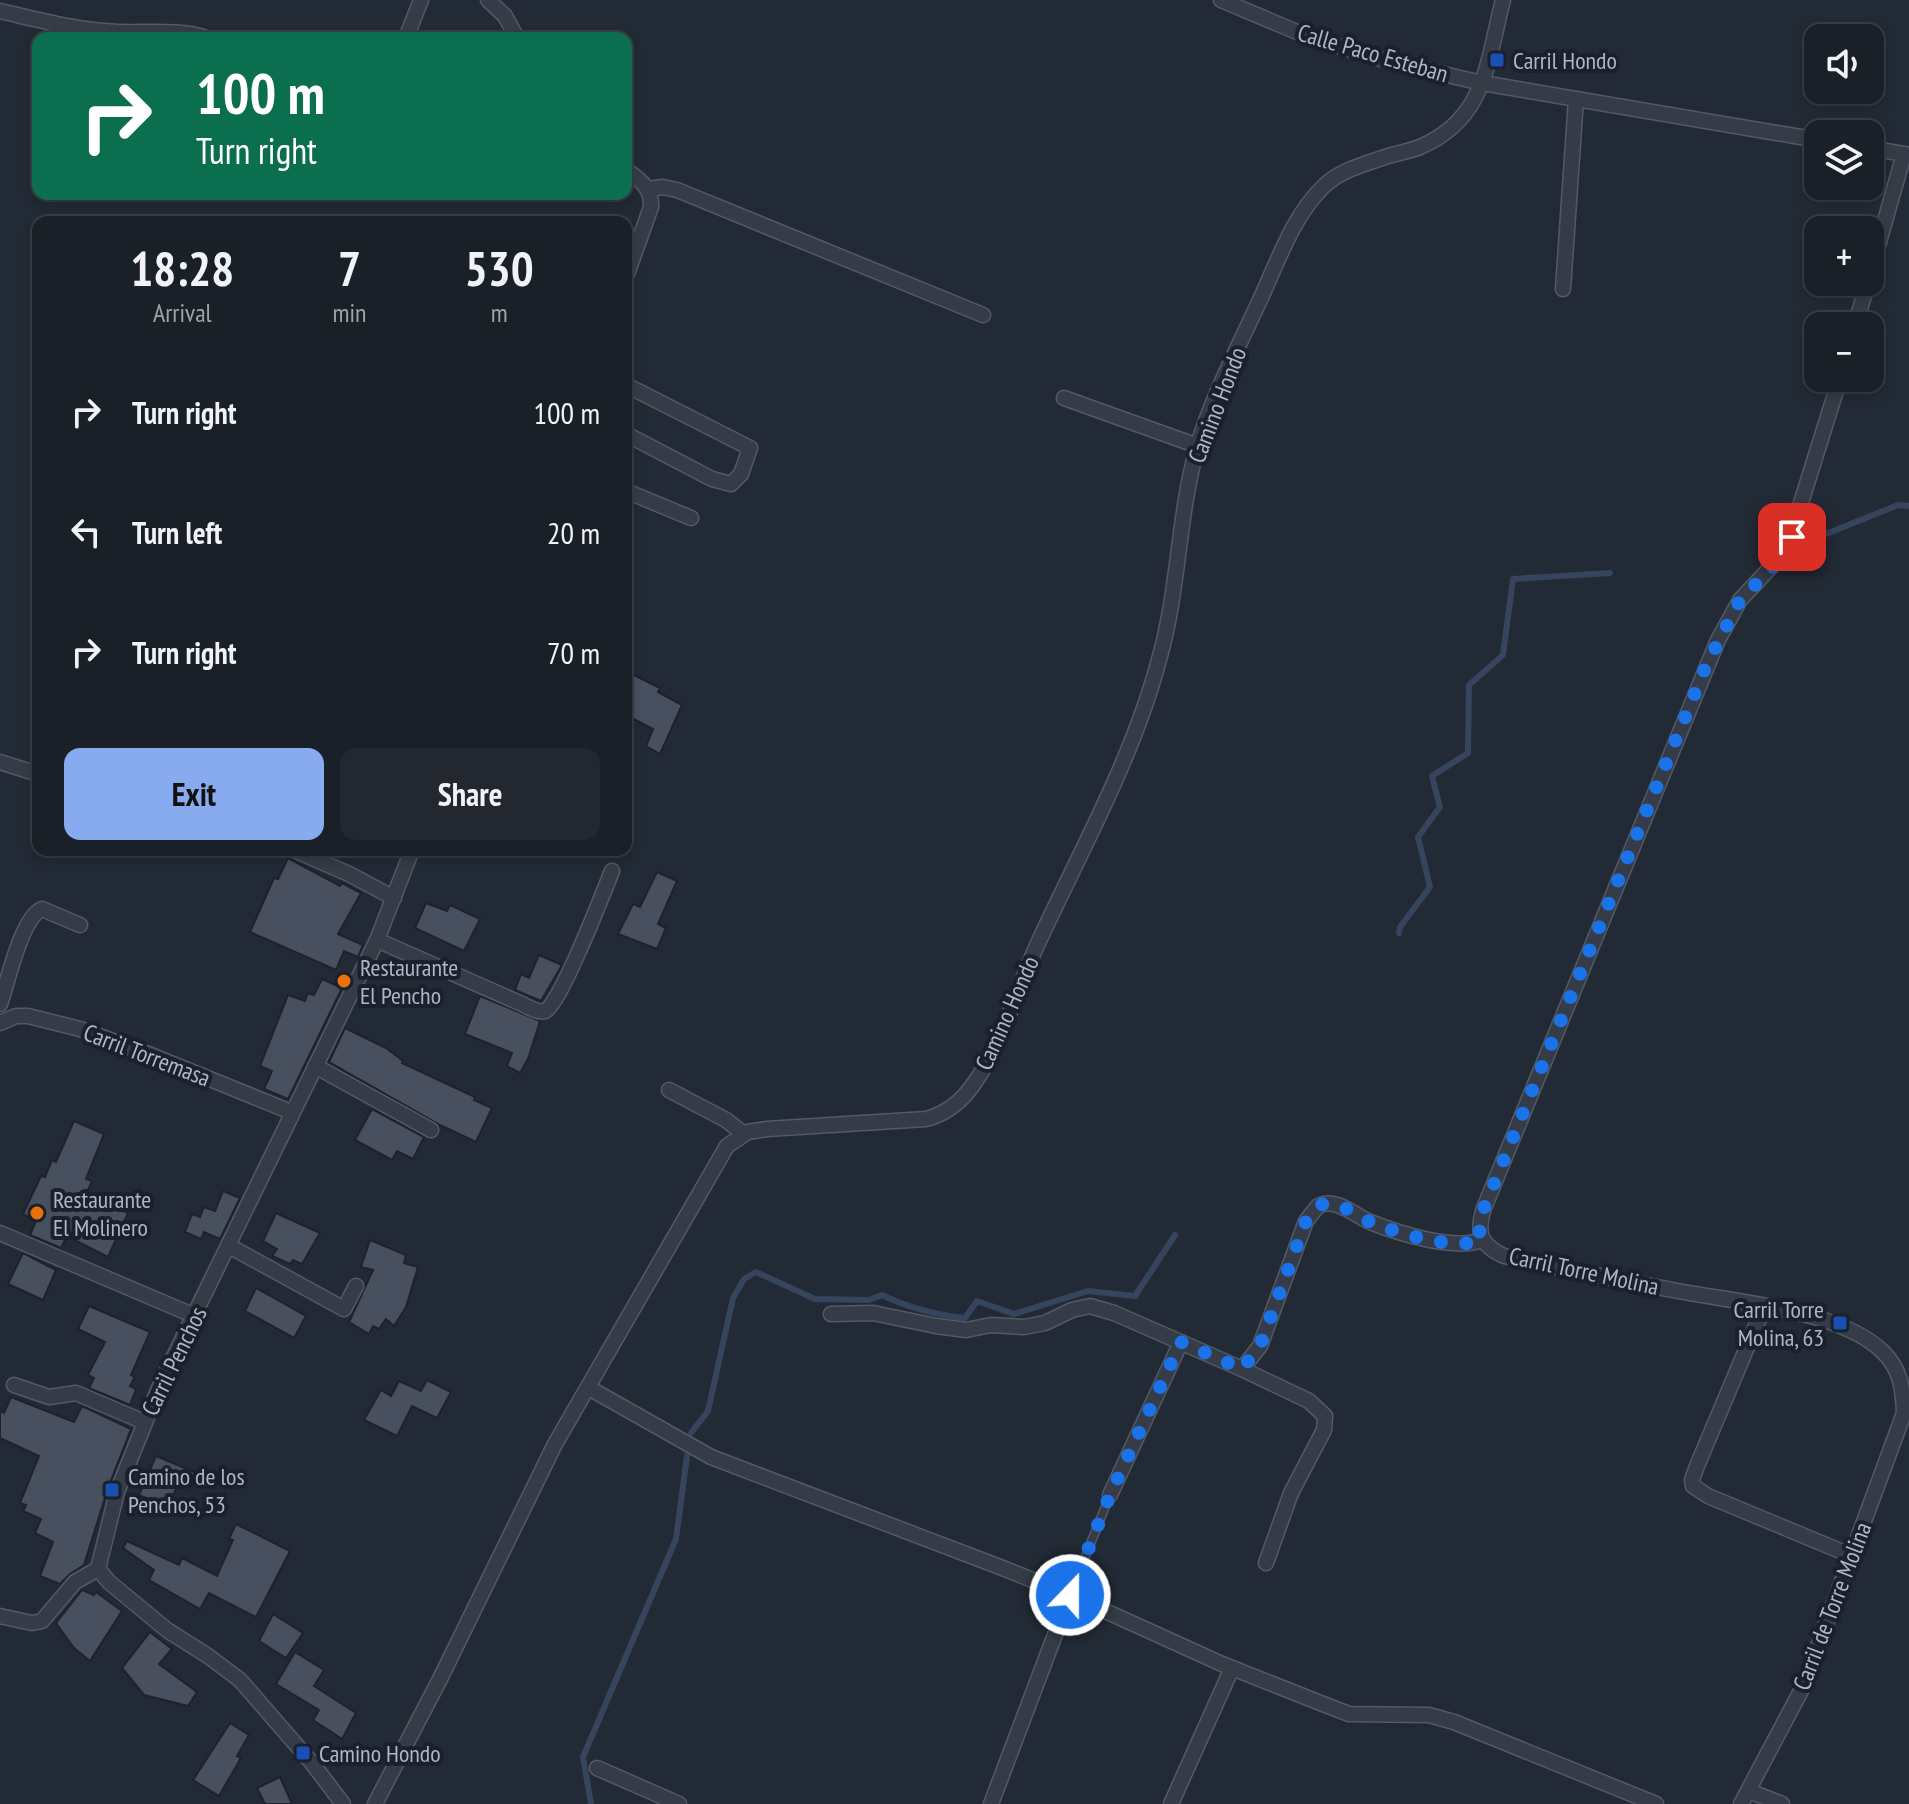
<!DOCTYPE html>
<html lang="en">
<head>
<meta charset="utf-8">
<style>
  :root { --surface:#1a2028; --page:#232830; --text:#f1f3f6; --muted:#9fa3a8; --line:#383e45; --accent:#88abf0 }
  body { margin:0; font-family:"PT Sans Narrow",sans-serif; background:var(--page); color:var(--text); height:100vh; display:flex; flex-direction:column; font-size:30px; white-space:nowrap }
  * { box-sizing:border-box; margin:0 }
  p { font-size:26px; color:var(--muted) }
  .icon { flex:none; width:44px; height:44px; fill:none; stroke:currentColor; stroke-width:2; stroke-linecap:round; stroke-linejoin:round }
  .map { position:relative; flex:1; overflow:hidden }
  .panel { position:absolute; left:32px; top:216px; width:600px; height:640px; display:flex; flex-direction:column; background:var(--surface); border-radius:16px; box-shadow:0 4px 12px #0003,0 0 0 2px var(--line) }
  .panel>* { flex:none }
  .banner { position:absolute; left:32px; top:32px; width:600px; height:168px; border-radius:16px; box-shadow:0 4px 12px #0003,0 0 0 2px var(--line); background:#0b6e4f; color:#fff; overflow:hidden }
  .controls { position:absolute; left:1804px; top:24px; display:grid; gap:16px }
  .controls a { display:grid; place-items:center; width:80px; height:80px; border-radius:16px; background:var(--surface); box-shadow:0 4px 12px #0003,0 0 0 2px var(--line); font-size:40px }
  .pin { position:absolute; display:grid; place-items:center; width:68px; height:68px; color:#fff; margin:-34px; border-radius:16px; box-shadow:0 4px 12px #0006 }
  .me { position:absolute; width:88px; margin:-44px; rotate:22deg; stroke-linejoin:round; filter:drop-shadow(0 0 6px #0008) }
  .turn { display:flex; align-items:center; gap:28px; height:168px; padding:0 32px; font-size:36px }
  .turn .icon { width:104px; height:104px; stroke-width:2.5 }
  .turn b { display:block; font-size:56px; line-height:68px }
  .eta { display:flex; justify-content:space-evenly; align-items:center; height:136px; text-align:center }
  .eta b { font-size:48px; font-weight:600; line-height:56px }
  .button { display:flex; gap:16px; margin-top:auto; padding:16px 32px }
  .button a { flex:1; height:92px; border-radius:16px; background:var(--accent); color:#111; font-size:32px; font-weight:600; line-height:92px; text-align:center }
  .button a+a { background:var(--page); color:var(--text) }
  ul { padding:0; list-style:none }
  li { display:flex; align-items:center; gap:24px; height:120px; padding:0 32px }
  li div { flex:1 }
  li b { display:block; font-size:30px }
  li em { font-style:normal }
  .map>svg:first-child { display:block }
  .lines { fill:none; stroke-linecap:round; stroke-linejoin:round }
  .stream { stroke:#36455d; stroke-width:6 }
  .building { fill:#485060; stroke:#1c232e; stroke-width:2 }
  .lane-casing { stroke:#535965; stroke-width:10 }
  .street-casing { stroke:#535965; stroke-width:17 }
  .lane { stroke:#353c47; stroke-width:7 }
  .street { stroke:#353c47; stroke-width:14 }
  .route { stroke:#1a73e8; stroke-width:14; stroke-dasharray:0 25.2 }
  .transit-dot { fill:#1a4fb4; stroke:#1b212c; stroke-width:3 }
  .food-dot { fill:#e8710a; stroke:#1b212c; stroke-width:3 }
  .labels { text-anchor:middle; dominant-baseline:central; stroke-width:8; stroke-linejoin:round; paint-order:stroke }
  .street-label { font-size:24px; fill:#b0b6c3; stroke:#1b212c }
  .poi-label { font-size:24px; fill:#b0b6c3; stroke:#1b212c; text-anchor:start }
</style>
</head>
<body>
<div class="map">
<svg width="1909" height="1804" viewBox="0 0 1909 1804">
  <rect width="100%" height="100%" fill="#222a36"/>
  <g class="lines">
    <g class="stream">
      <path d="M1821 536 1898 505 1909 506"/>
      <path d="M1399 933 1400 927 1430 887 1418 837 1440 807 1432 776 1468 753 1469 685 1503 655 1513 579 1610 573"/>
      <path d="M691 1433 708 1411 733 1298 744 1279 756 1272 815 1299 869 1300 882 1295C909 1308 935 1315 965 1318L977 1301 1014 1314 1088 1291 1135 1296 1175 1235"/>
      <path d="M591 1804 583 1757 676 1539 687 1456"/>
    </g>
  </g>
  <g class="building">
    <path d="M626 671 660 688 658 692 682 705 660 754 646 746 653 729 626 715Z"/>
    <path d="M288 858 340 886 342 883 361 893 338 934 363 945 358 957 344 951 336 970 250 932 274 878 278 879Z"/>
    <path d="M657 872 677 881 658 924 666 928 657 949 618 934 633 904 640 907Z"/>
    <path d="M426 903 447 911 450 905 480 919 464 951 415 928Z"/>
    <path d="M539 955 562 965 541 1001 515 990 521 974 529 978Z"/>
    <path d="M322 979 342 988 288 1099 264 1089 272 1071 260 1066 288 995 305 1001 308 993 314 995Z"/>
    <path d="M480 996 540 1021 528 1059 520 1073 507 1066 512 1053 465 1034Z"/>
    <path d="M345 1028 386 1048 403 1061 402 1063 475 1097 474 1100 492 1108 476 1142 440 1125 329 1062Z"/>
    <path d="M372 1109 424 1137 413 1159 397 1151 392 1160 355 1140Z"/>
    <path d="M74 1121 104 1134 86 1179 92 1181 86 1194 128 1213 108 1257 67 1236 61 1248 30 1235 36 1221 23 1214 41 1176 45 1177 52 1160 56 1162Z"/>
    <path d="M223 1191 240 1198 220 1239 204 1232 201 1239 185 1232 192 1214 200 1217 204 1207 215 1211Z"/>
    <path d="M276 1213 320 1233 302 1264 293 1260 290 1264 272 1256 277 1249 263 1241Z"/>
    <path d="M370 1240 406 1255 404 1263 418 1267 406 1307 394 1326 386 1319 379 1329 373 1326 369 1334 349 1322 373 1270 361 1267Z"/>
    <path d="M23 1253 56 1270 43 1300 8 1284Z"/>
    <path d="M256 1288 306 1316 294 1338 245 1311Z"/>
    <path d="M89 1306 150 1332 131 1375 135 1377 130 1386 136 1389 130 1405 89 1388 94 1378 88 1375 105 1342 78 1329Z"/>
    <path d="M427 1380 451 1392 437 1418 412 1406 397 1436 364 1420 381 1390 391 1396 399 1381 421 1391Z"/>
    <path d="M11 1397 74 1422 82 1406 131 1429 108 1488 84 1565 70 1574 60 1584 40 1576 53 1542 35 1533 41 1519 23 1511 26 1505 20 1503 39 1456 0 1438V1411L4 1413Z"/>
    <path d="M156 1456 197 1473 191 1487 179 1482 168 1507 139 1495Z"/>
    <path d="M236 1524 290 1551 256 1617 209 1593 200 1609 149 1580 154 1570 123 1548 127 1541 179 1565 182 1558 217 1576 233 1540 229 1539Z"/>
    <path d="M82 1590 94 1595 96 1592 122 1611 90 1661 74 1648 56 1623Z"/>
    <path d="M273 1614 303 1633 286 1658 259 1641Z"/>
    <path d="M150 1632 172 1649 159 1664 197 1692 188 1706 144 1695 122 1668Z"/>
    <path d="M295 1652 324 1670 314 1686 356 1713 342 1739 313 1720 319 1710 276 1684Z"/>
    <path d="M230 1723 249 1735 237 1756 241 1758 219 1796 193 1780Z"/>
    <path d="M280 1777 292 1804H265L257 1788Z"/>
  </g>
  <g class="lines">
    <g class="lane-casing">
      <path id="lane" d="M1070 1595 1110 1495"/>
    </g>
    <g class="street-casing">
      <g id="street">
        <path d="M488 0 505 16 517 38"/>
        <path d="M1221 0 1309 37 1387 61 1482 83 1818 140"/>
        <path d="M0 11C39 20 79 31 119 32 148 33 179 29 207 38"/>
        <path d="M406 38 421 0"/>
        <path d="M1870 148 1909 155"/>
        <path d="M626 170C641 180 652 189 651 207L626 277"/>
        <path d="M648 189 663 187 677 190 983 315"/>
        <path d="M1870 274 1904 154"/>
        <path d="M1563 289 1576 99"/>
        <path d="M1855 326 1868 282"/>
        <path d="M1840 378 1786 551 1740 600 1718 640 1484 1208C1476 1232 1480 1245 1504 1256 1560 1268 1616 1280 1673 1290 1732 1302 1838 1309 1882 1351 1901 1369 1903 1389 1904 1413"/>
        <path d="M626 385 750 448 741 474 731 484 712 479 626 434"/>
        <path d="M1064 398 1198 446"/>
        <path d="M626 491 691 518"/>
        <path d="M0 762 38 774"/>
        <path d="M294 850 349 874 394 898"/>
        <path d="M377 940 522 1004C528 1007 538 1013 545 1011 559 1007 604 891 612 871"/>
        <path d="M0 1004C8 982 21 918 42 909L80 925"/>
        <path d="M0 1023 16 1016H28L80 1029 151 1055 291 1112"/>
        <path d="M315 1066 431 1130"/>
        <path d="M669 1090 726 1120 744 1134"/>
        <path d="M0 1233 195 1316"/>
        <path d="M229 1246 344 1309 356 1286"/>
        <path d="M1764 1307 1697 1466 1692 1480 1693 1486 1708 1496 1850 1555"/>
        <path d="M831 1314 873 1313 936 1326 966 1330 991 1325 1024 1327 1045 1323 1072 1310 1090 1306 1114 1313 1242 1369 1309 1401 1325 1416 1324 1430 1291 1493 1266 1563"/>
        <path d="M1242 1369 1260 1346 1306 1221 1318 1206C1336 1197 1354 1215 1370 1222 1398 1233 1454 1251 1482 1240"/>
        <path d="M14 1385 49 1397 76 1393 144 1422"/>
        <path d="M589 1388 711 1457 1000 1567 1070 1595 1222 1664 1323 1704 1349 1714 1429 1715 1454 1722 1656 1804"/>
        <path d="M1110 1495 1181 1342"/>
        <path d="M0 1616 32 1623 42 1621 75 1582 98 1569"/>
        <path d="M597 1768 679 1804"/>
        <path d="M1749 1791 1782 1804"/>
        <path d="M343 1804 312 1763 240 1680 208 1656 167 1630 109 1582 98 1569 117 1492 161 1383 377 940 412 850"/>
        <path d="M375 1804 440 1679 555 1444 727 1146 748 1132 767 1129 926 1119C946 1114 961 1102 973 1085 1003 1043 1017 988 1039 941 1082 848 1134 756 1160 656 1179 588 1178 516 1197 448 1212 397 1237 350 1259 302 1277 264 1292 217 1323 187 1340 170 1365 164 1388 156 1398 153 1410 151 1420 147 1486 119 1487 62 1503 0"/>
        <path d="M991 1804 1070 1595"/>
        <path d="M1171 1804 1232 1668"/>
        <path d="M1741 1804 1803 1687 1907 1405"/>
      </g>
    </g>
    <use href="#lane" class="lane"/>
    <use href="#street" class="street"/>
  </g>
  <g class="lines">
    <path class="route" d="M1070 1595 1110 1495 1181 1342 1242 1369 1260 1346 1306 1221 1318 1206C1336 1197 1354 1215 1370 1222 1398 1233 1454 1251 1482 1240L1479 1230 1484 1208 1706 666 1740 600 1778 562 1792 537"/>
  </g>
  <g class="transit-dot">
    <rect x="1489" y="52" width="16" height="16" rx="4"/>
    <rect x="1832" y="1315" width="16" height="16" rx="4"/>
    <rect x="104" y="1482" width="16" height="16" rx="4"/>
    <rect x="295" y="1745" width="16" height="16" rx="4"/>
  </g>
  <g class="food-dot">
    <circle cx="344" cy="981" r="8"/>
    <circle cx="37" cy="1213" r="8"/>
  </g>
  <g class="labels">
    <g class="street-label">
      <text transform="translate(1373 53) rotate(16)">Calle Paco Esteban</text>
      <text transform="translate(1217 405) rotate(-69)">Camino Hondo</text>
      <text transform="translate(1007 1013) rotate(-66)">Camino Hondo</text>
      <text transform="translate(147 1055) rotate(21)">Carril Torremasa</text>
      <text transform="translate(1584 1271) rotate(12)">Carril Torre Molina</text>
      <text transform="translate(174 1361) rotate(-64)">Carril Penchos</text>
      <text transform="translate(1832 1606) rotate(-69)">Carril de Torre Molina</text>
    </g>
    <g class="poi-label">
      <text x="1513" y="60">Carril Hondo</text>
      <text x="360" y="967">Restaurante<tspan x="360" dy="28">El Pencho</tspan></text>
      <text x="53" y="1199">Restaurante<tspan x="53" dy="28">El Molinero</tspan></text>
      <text x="1824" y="1309" text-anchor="end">Carril Torre<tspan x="1824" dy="28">Molina, 63</tspan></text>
      <text x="128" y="1476">Camino de los<tspan x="128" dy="28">Penchos, 53</tspan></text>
      <text x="319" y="1753">Camino Hondo</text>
    </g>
  </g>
</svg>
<div class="controls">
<a><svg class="icon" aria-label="sound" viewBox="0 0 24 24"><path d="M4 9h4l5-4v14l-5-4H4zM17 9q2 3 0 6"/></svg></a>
<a><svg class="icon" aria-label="layers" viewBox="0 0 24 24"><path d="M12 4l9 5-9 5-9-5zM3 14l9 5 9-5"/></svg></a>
<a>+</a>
<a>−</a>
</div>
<div class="pin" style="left:1792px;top:537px;background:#d93025"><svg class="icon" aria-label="arrive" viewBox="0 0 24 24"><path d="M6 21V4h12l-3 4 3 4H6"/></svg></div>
<svg class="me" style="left:1070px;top:1595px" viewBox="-20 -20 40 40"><circle r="17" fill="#1a73e8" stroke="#fff" stroke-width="3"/><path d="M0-11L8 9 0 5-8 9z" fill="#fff"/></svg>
<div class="banner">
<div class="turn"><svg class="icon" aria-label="right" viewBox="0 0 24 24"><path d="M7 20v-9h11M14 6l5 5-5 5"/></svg><div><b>100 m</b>Turn right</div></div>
</div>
<section class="panel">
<div class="eta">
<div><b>18:28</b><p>Arrival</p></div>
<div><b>7</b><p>min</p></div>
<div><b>530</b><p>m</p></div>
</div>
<ul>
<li><svg class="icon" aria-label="right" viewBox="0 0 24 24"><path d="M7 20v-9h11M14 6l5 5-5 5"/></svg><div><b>Turn right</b></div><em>100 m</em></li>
<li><svg class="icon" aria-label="left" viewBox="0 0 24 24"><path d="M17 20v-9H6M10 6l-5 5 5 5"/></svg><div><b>Turn left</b></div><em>20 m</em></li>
<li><svg class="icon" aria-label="right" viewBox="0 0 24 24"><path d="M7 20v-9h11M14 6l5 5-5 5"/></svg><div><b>Turn right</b></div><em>70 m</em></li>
</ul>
<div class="button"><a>Exit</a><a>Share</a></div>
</section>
</div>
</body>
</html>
